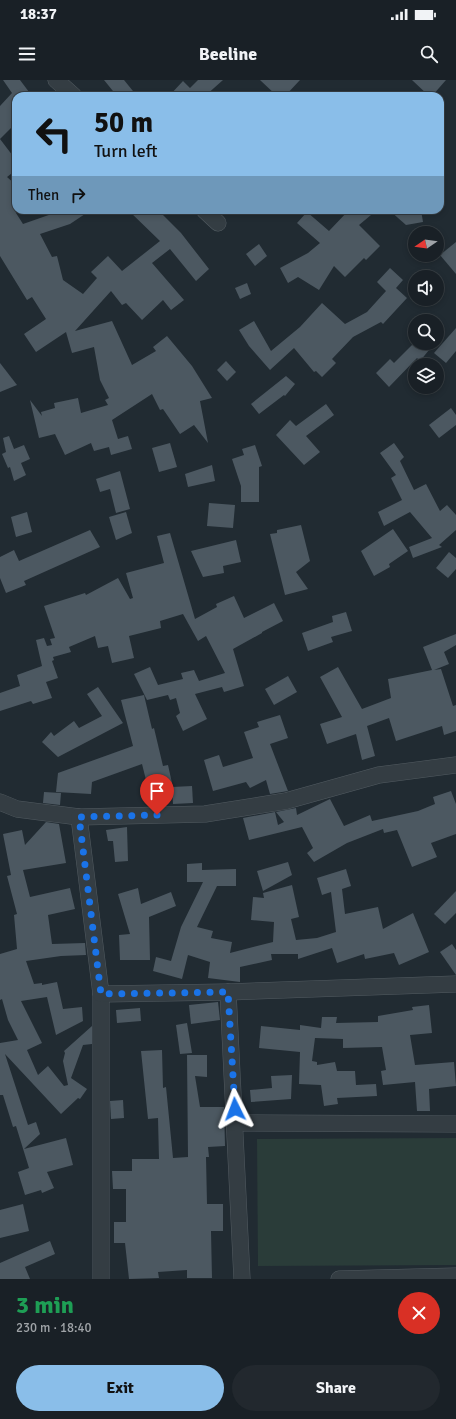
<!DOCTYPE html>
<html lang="en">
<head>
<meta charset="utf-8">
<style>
  :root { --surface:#192026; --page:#22282e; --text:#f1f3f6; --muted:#9fa3a7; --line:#373e43; --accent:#8abee9 }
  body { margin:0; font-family:Signika,sans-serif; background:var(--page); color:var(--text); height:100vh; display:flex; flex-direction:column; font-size:15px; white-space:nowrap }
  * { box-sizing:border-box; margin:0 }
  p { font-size:13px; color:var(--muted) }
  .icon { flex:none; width:22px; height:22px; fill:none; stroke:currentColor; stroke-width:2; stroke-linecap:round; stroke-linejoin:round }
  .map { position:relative; height:1199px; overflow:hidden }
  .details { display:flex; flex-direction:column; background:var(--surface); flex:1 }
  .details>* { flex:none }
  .hud { position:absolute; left:12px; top:12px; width:432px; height:122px; border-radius:12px; box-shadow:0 2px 6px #0003,0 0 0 1px var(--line); background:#8abee9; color:#111; overflow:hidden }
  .needle { width:26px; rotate:257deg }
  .fabs { position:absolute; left:408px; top:146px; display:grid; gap:8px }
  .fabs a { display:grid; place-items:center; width:36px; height:36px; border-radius:50%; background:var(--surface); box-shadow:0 2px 6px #0003,0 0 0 1px var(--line); font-size:20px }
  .pin { position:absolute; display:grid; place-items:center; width:34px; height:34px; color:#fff; margin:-41px -17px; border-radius:50% 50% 50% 0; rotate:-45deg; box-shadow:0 0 4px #0007 }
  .pin .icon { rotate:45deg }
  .me { position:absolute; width:44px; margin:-22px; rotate:357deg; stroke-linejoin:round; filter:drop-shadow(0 0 3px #0008) }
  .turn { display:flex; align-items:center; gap:14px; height:84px; padding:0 16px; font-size:18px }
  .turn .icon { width:52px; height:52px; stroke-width:2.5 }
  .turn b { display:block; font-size:28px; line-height:34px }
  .then { display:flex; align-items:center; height:38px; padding:0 16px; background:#0003; gap:8px; font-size:15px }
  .round { display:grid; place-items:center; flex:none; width:42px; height:42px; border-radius:21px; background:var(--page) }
  .summary { display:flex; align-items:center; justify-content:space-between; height:68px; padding:0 16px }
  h1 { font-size:24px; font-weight:800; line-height:30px; color:#1e9e55 }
  .action { display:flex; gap:8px; margin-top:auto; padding:8px 16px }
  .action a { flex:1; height:46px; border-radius:24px; background:var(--accent); color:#111; font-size:16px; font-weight:800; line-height:46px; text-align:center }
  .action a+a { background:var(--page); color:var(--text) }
  .status { display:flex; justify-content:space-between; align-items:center; height:28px; padding:0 20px; background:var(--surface); direction:ltr }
  .status svg { height:11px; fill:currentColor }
  header { display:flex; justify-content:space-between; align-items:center; height:52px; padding:0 16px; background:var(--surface); font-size:18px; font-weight:800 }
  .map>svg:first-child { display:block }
  .green { fill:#2a3c39 }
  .building { fill:#4c5861 }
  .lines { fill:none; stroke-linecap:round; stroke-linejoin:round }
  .street-casing { stroke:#525b61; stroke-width:17 }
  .street { stroke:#343d43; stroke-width:16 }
  .route { stroke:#1a73e8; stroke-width:7; stroke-dasharray:0 12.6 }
</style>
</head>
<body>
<div class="status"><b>18:37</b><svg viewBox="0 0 49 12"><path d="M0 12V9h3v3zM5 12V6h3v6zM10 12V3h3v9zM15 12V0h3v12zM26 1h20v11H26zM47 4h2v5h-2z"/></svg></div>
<header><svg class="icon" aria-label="menu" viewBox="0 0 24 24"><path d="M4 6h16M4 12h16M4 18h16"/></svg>Beeline<svg class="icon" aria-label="search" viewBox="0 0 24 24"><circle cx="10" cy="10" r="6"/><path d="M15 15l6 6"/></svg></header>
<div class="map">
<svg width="456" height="1199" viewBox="0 0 456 1199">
  <rect width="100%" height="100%" fill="#212b32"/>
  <path class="green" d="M456 1058V1185L258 1186 257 1059Z"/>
  <g class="building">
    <path d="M3 0H20L32 16H16V43L0 59 16 80V90L7 97 16 105V112L12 117 16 133 23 144 63 130H91L70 144 40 154 52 177 57 176 63 200 83 214 97 198 91 192 108 176 122 191 160 161 128 130H158L181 153 209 189 196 201 170 169 152 183 184 220 171 230 163 220 142 240 126 223 122 225 111 211 75 251 112 241 132 285 156 271 153 267 167 256 192 286 212 318 200 321 208 363 194 345 180 354 163 329 160 330 152 314 112 340 118 359 128 356 132 369 111 375 109 367 94 371 91 363 65 375 55 354 39 358 30 320 42 336 41 332 55 328 54 323 78 318 81 333 108 325 105 320 109 318 100 300 94 267 72 273 66 252 36 272 24 254 46 239 32 217 27 220 0 176V26L12 13Z"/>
    <path d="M104 0H124L137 16H117Z"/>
    <path d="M198 0H223L205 16H169L183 1 190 8Z"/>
    <path d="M260 0H300L285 16H277Z"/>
    <path d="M412 0H446L432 16H429Z"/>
    <path d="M349 130H377L359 145 380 166 366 180 364 178 345 197 334 186 319 210 298 197 288 203 280 188 308 173 320 163 297 143 307 132 329 151Z"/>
    <path d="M389 130H421L423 142 406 145Z"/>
    <path d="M456 162V194L440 175Z"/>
    <path d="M259 164 267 176 255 186 246 174Z"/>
    <path d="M390 188 403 200 396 208 407 218 383 244 381 242 353 257 332 279 336 283 322 297 316 291 314 292 294 268 270 290 249 266 239 250 254 241 271 271 300 247 322 223 345 244 367 232 386 211 377 202Z"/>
    <path d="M247 203 251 214 240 219 235 208Z"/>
    <path d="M456 248V271L446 283 434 273Z"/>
    <path d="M414 263H422L429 270 420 281 417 278 389 307 376 293 390 279 394 283Z"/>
    <path d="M226 281 236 292 227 301 217 290Z"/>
    <path d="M0 283 17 305 0 312Z"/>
    <path d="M286 296 295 304 285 316 284 315 259 334 251 324Z"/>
    <path d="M326 324 334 335 306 356 320 372 304 385 276 355 290 340 296 346Z"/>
    <path d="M451 328 456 335V345L439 358 429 345Z"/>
    <path d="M9 356 14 369 24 365 30 379 21 383 26 395 14 401 10 387 8 388 2 374 6 372 3 358Z"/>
    <path d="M170 363 177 387 159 392 152 368Z"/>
    <path d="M394 363 404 377 400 381 414 410 426 404 440 431 447 425 456 435V450L439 465 442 467 413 478 409 467 432 458 410 432 384 446 378 432 402 420 391 398 396 395 380 373Z"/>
    <path d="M255 365 262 386 259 387V422H241V406L232 379 244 375 242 369Z"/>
    <path d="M212 385 215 401 188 407 185 394Z"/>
    <path d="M120 391 130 429 116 433 110 409 100 412 96 399Z"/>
    <path d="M209 423 235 425 233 448 207 446Z"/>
    <path d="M27 432 32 452 16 457 11 437Z"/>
    <path d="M126 432 132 453 116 460 109 437Z"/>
    <path d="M301 445 310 481 296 492 308 509 285 515 270 454 277 453V450Z"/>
    <path d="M393 449 408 471 389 484 390 487 374 496 361 471Z"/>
    <path d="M90 450 100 467 24 501 26 505 6 513 0 498V477L14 470 19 481Z"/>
    <path d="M170 453 195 539 217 527 216 524 234 516 244 538 274 523 283 541 262 552V553L233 569 244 606 224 612 222 607 195 614 207 639 183 651 176 636 180 633 176 618 170 620 168 615 147 620 134 594 150 587 158 605 183 599 181 593 194 590 199 601 225 593 206 556 198 561 183 534 160 541 161 548 129 556 134 578 112 583 108 566 98 568 95 556 69 567 71 572 53 577 54 580 52 581 58 598 46 602 52 618 33 624 31 621 0 631V613L20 606 17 595 42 586 36 560 44 558 47 566 52 565 50 559 55 558 44 526 85 513 86 515 118 498 130 519 133 518 126 493 164 483 157 456Z"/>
    <path d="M236 460 241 482 223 486 224 493 203 497 191 471Z"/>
    <path d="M449 472 456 478V489L448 498 436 488Z"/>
    <path d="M346 532 352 551 331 557 333 562 308 571 302 553 333 542 332 536Z"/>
    <path d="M456 554V565L444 572 449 584 434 590 441 589 453 626 456 625V651L444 655 442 646 396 661 389 638 367 646 375 676 362 680 356 654 327 664 320 644 342 637 320 597 338 587 362 629 391 618 388 599 432 590 423 567Z"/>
    <path d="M288 596 297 612 274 625 265 609Z"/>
    <path d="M98 607 123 643 58 677 42 662 51 652 54 656 74 641 79 648 102 636 87 614Z"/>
    <path d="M144 615 152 649 154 648 163 686 168 685 172 703 148 708 142 684 92 702 91 714 56 712 58 693 133 666 121 620Z"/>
    <path d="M280 635 288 658 270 664 288 711 270 714 266 700 250 708 246 702 213 711 204 680 219 675 223 687 253 678 244 652 259 647 257 642Z"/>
    <path d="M192 706 193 723 173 724 172 707Z"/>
    <path d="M451 711 456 724V754L431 763 437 777 412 787 397 750 384 753 383 749 347 763 314 782 307 773 313 768 302 747 249 760 243 738 275 732 278 745 284 742 276 732 296 728 297 735 330 719 344 746 370 735 372 741 418 731 435 724 433 717Z"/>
    <path d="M44 712 61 713 60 725 43 723Z"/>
    <path d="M46 742 59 744 66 783 23 790 30 817 70 808 75 829 48 835 52 864 85 863 86 875 61 876 26 881 34 904 42 903V905L57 902 63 929 82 927 83 941 56 955 47 917 21 921 42 963 27 970 38 995 48 986 64 1006 68 1005 63 981 65 973 64 971 92 946V964L83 965 71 998 87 1009 80 1019 78 1018 61 1034 5 974 28 1045 36 1042 40 1054 24 1069 66 1058 73 1085 47 1092 54 1108 42 1113 41 1110 25 1115 18 1092 29 1088 16 1046 13 1047 3 1015H0V963L18 960 8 940 2 919 0 920V874L17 869 14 835 17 834 7 796 11 795 3 754 22 750 25 765Z"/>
    <path d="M127 747 128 781 115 782 113 761H108L106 750Z"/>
    <path d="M288 782 292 795 263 811 257 791Z"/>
    <path d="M202 783V790L236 789V806H217L197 847 213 851 211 858 232 862 230 873 273 862 274 842 251 840 253 817 264 818 263 813 292 805 299 837 291 839 296 860 317 858 336 852 331 812 322 815 317 798 346 789 351 806 342 809 345 834 378 827 383 849 413 833 429 872 399 885 394 873 365 879 364 874 337 883 332 868 298 879V874H271L272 880 240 887V902L208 898 210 882 188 875 182 899 153 891 156 877 171 881 181 847 203 802H187V784Z"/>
    <path d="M138 808 141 824 171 812 176 826 149 837 150 880H120L119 855 130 854 118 814Z"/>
    <path d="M456 811V833L445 844 434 834Z"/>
    <path d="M452 864 456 870V895L440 872Z"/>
    <path d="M218 922 220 940 191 944 189 925Z"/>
    <path d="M429 925 432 953 410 955 415 985 454 982 456 1006 429 1009 430 1031H417L415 1002 383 1005 381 991 386 990 382 967 343 968V959L315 958 312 981 317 982V985L335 982 337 991H355L356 1005 376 1004 377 1016 337 1018 338 1024 324 1026 321 1005 299 1004 300 972 259 968 261 946 300 950V945L321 948 322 937H337L336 943 378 942V936L413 930 412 927Z"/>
    <path d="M140 928 141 941 117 943 116 930Z"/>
    <path d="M187 943 192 973 180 974 176 945Z"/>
    <path d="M162 970 163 1008 166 1007 173 1078 188 1077 187 975H207V997L195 996 200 1027H224L225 1066 208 1067 209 1077H206L207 1124H223V1151H211L212 1198H187V1190L158 1192 159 1198 129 1199 125 1163H114V1142H126V1109H113L112 1091H132V1079H159L158 1038 148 1039 141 971Z"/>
    <path d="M292 995 291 1019 251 1022 250 1010 272 1008 271 996Z"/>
    <path d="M123 1020 124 1038 111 1039 110 1021Z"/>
    <path d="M23 1124 29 1151 0 1158V1130Z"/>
    <path d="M50 1161 55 1174 25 1187 30 1199H0V1183Z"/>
  </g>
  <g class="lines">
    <g class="street-casing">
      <g id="street">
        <path d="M56 0 74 16"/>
        <path d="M204 130 218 143"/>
        <path d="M0 722 17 729 79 737 205 734 286 721 379 695 456 685"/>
        <path d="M79 737 101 914V1199"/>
        <path d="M228 912 242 1199"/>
        <path d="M101 914 228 912 456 904"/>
        <path d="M235 1043 456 1044"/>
        <path d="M339 1199 456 1196"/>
      </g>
    </g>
    <use href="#street" class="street"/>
  </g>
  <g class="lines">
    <path class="route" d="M157 735 79 737 101 914 228 912 235 1029"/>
  </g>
</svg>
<div class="fabs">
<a><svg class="needle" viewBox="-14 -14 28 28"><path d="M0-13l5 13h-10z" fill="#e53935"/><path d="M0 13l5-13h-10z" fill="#9fa3a7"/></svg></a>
<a><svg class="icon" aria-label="sound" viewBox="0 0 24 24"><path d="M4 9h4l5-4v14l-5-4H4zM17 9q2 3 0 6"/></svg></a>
<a><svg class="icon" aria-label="search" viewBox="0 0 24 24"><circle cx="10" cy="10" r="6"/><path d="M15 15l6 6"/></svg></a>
<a><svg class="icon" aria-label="layers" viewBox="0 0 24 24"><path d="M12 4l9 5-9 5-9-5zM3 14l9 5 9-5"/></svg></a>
</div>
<div class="pin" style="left:157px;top:735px;background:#d93025"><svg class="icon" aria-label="arrive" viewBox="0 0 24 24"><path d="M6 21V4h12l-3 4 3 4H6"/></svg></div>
<svg class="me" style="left:235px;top:1029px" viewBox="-20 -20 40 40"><path d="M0-17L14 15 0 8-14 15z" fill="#1a73e8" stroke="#fff" stroke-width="4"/></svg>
<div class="hud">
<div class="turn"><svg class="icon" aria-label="left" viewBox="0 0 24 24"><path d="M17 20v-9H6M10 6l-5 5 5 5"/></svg><div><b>50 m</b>Turn left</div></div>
<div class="then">Then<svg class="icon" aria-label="right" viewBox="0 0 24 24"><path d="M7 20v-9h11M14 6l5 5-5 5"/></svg></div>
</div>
</div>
<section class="details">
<div class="summary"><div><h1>3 min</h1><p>230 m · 18:40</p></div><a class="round" style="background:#d93025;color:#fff"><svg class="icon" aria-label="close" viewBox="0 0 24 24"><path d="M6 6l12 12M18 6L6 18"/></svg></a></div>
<div class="action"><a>Exit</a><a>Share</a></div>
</section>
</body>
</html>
